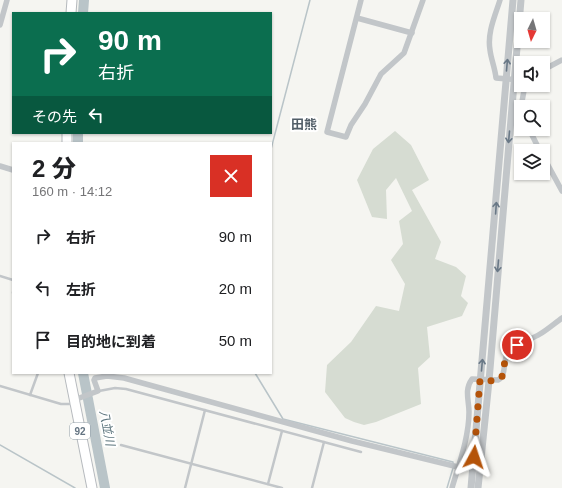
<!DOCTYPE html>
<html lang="ja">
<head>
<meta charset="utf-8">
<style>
  :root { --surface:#fff; --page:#f6f6f6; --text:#202124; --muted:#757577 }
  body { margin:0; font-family:Arial,"Noto Sans JP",sans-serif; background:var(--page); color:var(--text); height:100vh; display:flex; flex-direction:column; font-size:15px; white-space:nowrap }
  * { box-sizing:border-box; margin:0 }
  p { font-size:13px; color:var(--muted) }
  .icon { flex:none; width:22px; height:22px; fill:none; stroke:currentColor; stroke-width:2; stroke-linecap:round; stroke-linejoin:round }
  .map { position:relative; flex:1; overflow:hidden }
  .side { position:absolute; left:12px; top:142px; width:260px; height:232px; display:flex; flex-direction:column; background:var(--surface); border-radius:0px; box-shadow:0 1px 3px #0004 }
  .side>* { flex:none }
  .banner { position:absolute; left:12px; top:12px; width:260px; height:122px; border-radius:0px; box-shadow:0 1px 3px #0004; background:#0b6e4f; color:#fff; overflow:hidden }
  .needle { width:26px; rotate:185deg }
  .buttons { position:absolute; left:514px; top:12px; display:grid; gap:8px }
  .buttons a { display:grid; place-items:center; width:36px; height:36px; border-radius:0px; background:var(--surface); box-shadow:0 1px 3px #0004; font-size:20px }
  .pin { position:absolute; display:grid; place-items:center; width:34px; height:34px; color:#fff; margin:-17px; border:2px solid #fff; border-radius:50%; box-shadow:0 1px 4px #0007 }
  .me { position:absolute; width:44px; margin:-22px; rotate:5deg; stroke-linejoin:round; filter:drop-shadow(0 0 3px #0008) }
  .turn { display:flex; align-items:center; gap:14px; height:84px; padding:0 20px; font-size:18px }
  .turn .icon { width:52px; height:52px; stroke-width:2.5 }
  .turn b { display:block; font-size:28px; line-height:34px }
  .then { display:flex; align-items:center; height:38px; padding:0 20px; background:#0003; gap:8px; font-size:15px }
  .round { display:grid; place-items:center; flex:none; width:42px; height:42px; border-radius:0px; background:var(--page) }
  .summary { display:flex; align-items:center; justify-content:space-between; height:68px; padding:0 20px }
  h1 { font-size:24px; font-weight:800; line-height:30px }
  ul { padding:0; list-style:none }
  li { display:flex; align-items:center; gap:12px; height:52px; padding:0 20px }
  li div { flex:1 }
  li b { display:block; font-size:15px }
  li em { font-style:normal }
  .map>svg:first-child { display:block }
  .green { fill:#d6dcd2 }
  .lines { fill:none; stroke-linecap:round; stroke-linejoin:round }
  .stream { stroke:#b9c4c8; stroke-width:1.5 }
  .river { stroke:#b9c4c8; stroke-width:10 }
  .primary-casing { stroke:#b5b9bd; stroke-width:11 }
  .service { stroke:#c2c6c9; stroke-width:2.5 }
  .minor { stroke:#c2c6c9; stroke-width:5.5 }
  .tertiary { stroke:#c2c6c9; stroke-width:7 }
  .primary { stroke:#fff; stroke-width:9 }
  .oneway { stroke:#697886 }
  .route { stroke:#b45309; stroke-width:7; stroke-dasharray:0 12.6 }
  .labels { text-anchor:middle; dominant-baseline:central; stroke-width:4; stroke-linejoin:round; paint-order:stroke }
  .shield { fill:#fff; stroke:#929ea8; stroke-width:1 }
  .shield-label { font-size:10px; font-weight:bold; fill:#647482 }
  .water-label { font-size:12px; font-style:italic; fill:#5f777f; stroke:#fff }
  .quarter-label { font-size:13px; font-weight:bold; fill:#515d67; stroke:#fff }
</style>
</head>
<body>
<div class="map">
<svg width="562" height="488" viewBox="0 0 562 488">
  <rect width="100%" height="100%" fill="#f5f5f1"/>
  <path class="green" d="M395 131 411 145 429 180 412 190 441 242 435 259 456 267 466 276 461 296 468 303 462 316 427 327 430 357 418 368 421 404 376 422 364 425 354 422 345 418 325 392 327 365 351 342 376 306 399 311 405 284 391 260 403 244 399 221 412 211 396 178 386 190 387 219 372 217 357 180 373 149Z"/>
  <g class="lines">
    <g class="stream">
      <path d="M271 149 310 0"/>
      <path d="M255 373 283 419 453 462V464"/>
      <path d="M0 445 75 488"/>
      <path d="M447 488 453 468"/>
    </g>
    <g class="river">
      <path d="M83 13 84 0"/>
      <path d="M78 143V133"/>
      <path d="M83 373 105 488"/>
    </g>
    <g class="primary-casing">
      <g id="primary">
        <path d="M71 13 72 0"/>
        <path d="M67 133V143"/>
        <path d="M69 373 92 488"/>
      </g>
    </g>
    <g class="service">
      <path d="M0 276 13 280"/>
      <path d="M13 292V293"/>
      <path d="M0 386 61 404H73"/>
      <path d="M99 391 115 388 126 389 361 452"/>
      <path d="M30 395 38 373"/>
      <path d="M121 445 282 488"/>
      <path d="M268 484 282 431"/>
      <path d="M185 488 205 410"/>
      <path d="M312 488 324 442"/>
    </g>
    <g class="minor">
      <path d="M361 0 327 132 346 137 351 125 365 104 381 74 404 53 423 0"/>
      <path d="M500 0C495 16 487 33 490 50 491 59 495 68 496 78L521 80"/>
      <path d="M357 18 412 33"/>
      <path d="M0 25 7 0"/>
      <path d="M543 70 562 60"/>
      <path d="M521 107 525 85"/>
      <path d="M529 129 540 151"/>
      <path d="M543 156 562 191"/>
      <path d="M0 166 13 170"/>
      <path d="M74 400 98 391 94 380 95 378 107 376 124 378 352 441 458 467"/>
      <path d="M452 488C459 464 469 437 469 412 469 400 464 390 472 379L498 380C508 375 501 359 510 351 518 343 530 340 540 334 547 330 555 323 562 318"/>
    </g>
    <g class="tertiary">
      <path d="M471 488 513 0"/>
      <path d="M478 488 489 381 521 0"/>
    </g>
    <use href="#primary" class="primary"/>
  </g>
  <defs><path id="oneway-shaft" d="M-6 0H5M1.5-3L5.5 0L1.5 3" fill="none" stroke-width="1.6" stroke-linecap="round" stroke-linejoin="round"/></defs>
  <g class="oneway">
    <use href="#oneway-shaft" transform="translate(507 65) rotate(-85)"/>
    <use href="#oneway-shaft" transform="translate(509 137) rotate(95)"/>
    <use href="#oneway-shaft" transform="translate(496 208) rotate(-86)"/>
    <use href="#oneway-shaft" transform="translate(498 266) rotate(95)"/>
    <use href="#oneway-shaft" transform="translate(482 365) rotate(-85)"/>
  </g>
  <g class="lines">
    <path class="route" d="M474 457 480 380C486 380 495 382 499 379 506 376 503 362 506 356 508 351 513 348 517 345"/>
  </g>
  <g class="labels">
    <rect class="shield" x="70" y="423" width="20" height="16" rx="3"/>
    <g class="shield-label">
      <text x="80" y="431">92</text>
    </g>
    <g class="water-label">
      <text transform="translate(107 428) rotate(79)">八並川</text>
    </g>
    <g class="quarter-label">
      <text x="304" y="124">田熊</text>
    </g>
  </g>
</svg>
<div class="buttons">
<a><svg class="needle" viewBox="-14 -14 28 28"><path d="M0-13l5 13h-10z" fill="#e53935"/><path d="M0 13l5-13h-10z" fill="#757577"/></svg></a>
<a><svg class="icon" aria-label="sound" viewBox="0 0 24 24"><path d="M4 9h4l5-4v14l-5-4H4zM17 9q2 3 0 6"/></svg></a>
<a><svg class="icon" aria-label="search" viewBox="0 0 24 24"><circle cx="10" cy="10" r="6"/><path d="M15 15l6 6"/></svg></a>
<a><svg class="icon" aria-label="layers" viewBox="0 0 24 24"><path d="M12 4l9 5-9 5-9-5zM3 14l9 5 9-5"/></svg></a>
</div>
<div class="pin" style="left:517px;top:345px;background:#d93025"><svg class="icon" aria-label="arrive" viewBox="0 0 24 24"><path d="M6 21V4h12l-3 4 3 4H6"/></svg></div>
<svg class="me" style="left:474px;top:457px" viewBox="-20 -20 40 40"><path d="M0-17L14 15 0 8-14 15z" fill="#b45309" stroke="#fff" stroke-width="4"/></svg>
<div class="banner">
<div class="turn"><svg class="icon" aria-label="right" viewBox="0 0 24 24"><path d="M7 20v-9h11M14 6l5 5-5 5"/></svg><div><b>90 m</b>右折</div></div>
<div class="then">その先<svg class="icon" aria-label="left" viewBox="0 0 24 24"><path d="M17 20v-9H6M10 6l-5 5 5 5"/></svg></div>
</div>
<section class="side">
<div class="summary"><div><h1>2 分</h1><p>160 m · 14:12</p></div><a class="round" style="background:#d93025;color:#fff"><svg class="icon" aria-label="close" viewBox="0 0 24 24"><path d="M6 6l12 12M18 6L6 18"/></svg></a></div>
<ul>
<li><svg class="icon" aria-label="right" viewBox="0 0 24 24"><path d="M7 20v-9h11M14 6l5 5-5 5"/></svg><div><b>右折</b></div><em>90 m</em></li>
<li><svg class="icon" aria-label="left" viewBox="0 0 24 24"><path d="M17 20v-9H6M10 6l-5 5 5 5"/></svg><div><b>左折</b></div><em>20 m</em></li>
<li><svg class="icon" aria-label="arrive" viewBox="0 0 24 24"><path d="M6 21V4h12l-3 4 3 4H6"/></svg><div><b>目的地に到着</b></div><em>50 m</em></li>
</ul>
</section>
</div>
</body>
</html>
